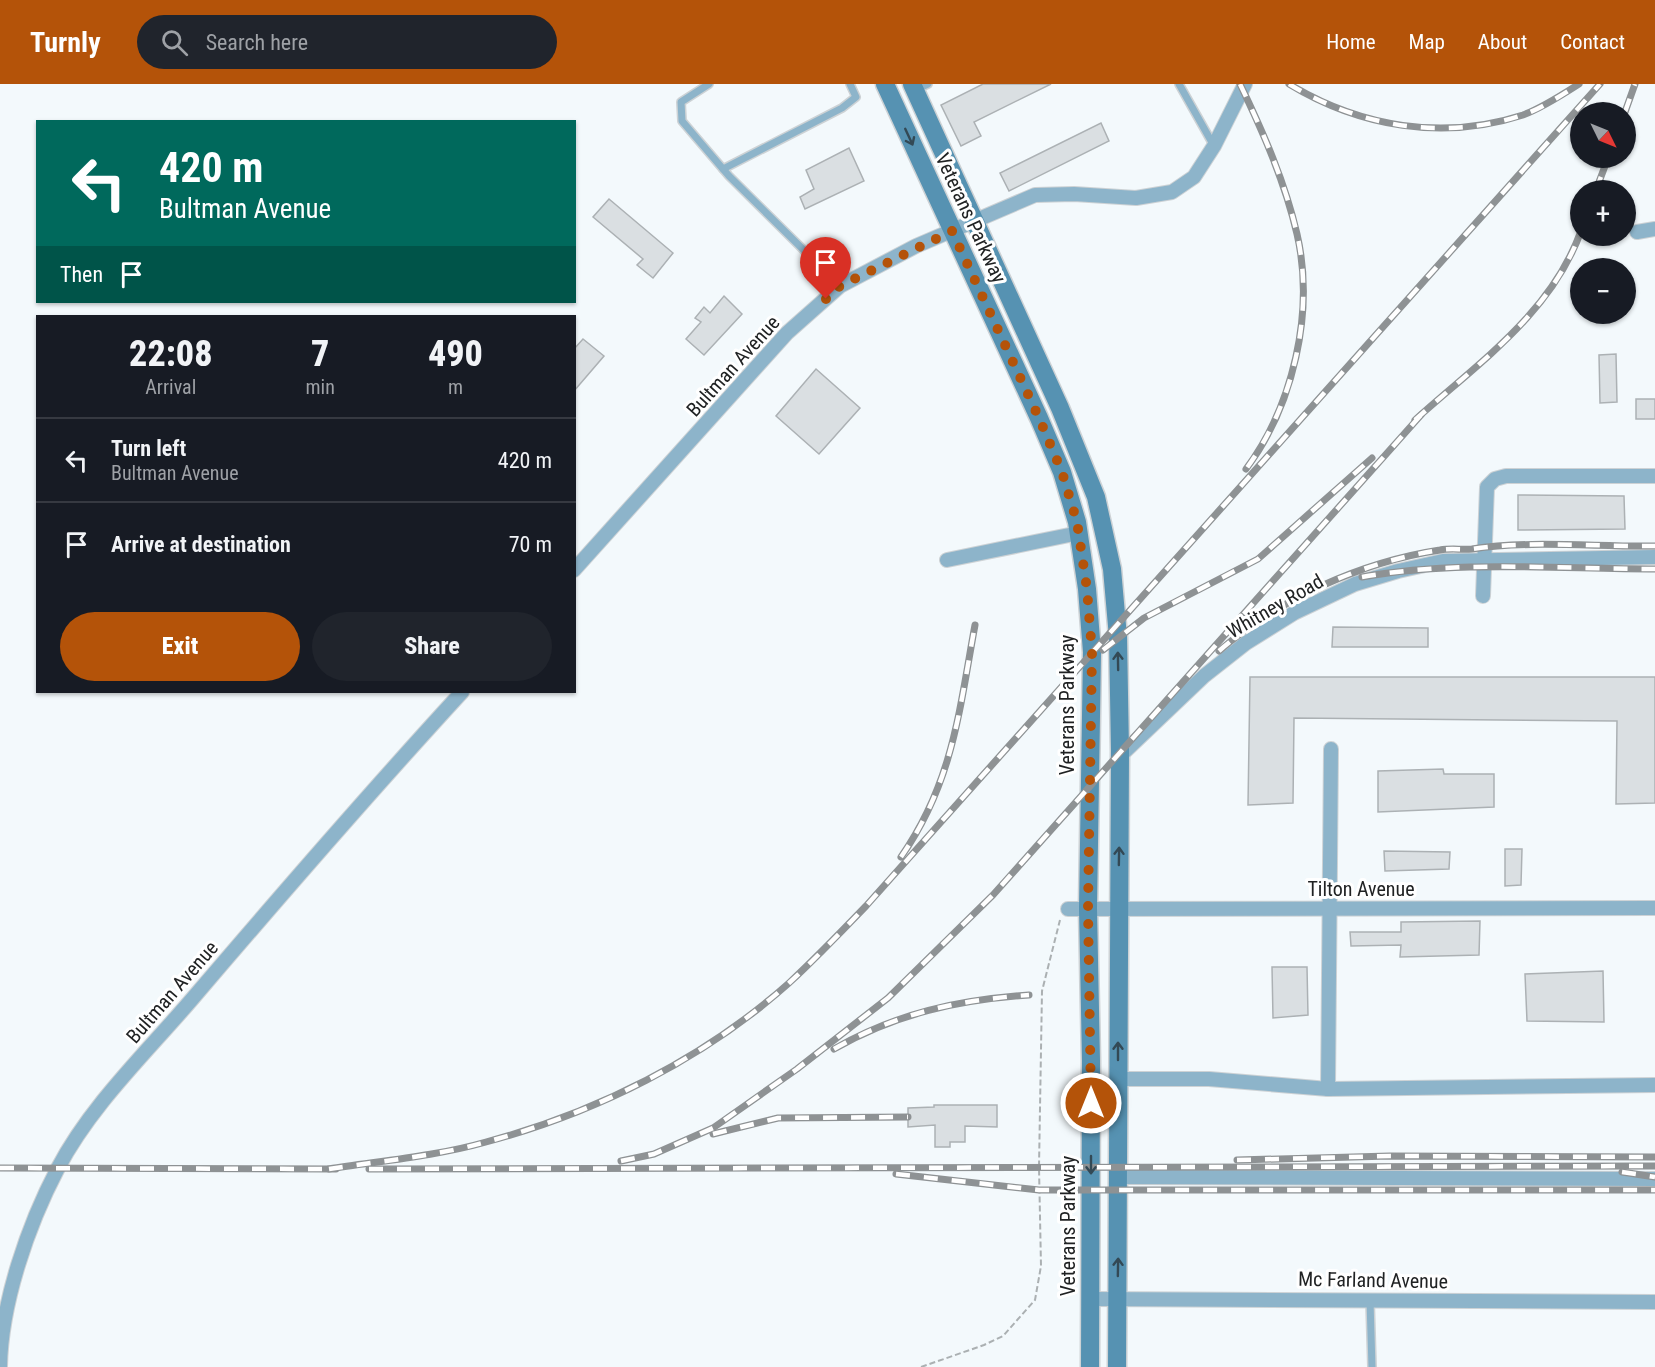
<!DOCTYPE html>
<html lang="en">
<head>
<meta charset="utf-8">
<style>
  :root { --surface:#171b24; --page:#20242c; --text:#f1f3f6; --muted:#9ea1a6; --line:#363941; --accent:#b45309 }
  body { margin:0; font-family:"Roboto Condensed",sans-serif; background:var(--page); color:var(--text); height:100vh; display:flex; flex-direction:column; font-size:22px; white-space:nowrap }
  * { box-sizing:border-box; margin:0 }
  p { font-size:20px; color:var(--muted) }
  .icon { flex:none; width:33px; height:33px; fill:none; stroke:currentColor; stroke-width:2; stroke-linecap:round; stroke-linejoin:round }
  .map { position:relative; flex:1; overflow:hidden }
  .side { position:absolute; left:36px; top:231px; width:540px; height:378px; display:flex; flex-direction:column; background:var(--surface); border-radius:0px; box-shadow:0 2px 4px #0004 }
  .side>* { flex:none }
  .guide { position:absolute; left:36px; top:36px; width:540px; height:183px; border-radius:0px; box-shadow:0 2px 4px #0004; background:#00695c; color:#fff; overflow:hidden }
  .needle { width:39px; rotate:133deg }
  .tools { position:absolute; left:1570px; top:18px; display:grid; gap:12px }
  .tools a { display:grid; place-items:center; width:66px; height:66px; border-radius:50%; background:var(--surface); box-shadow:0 2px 4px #0004; font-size:30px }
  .pin { position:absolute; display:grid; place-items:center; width:51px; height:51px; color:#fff; margin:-62px -26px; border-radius:50% 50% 50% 0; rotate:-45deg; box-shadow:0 0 6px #0007 }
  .pin .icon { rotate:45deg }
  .me { position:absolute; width:66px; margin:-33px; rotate:0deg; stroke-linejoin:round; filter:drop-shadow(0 0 4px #0008) }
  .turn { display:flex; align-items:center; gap:21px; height:126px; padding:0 24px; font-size:27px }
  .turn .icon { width:78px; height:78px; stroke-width:2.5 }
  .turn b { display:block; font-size:42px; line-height:51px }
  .then { display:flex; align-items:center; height:57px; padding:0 24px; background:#0003; gap:12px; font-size:22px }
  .eta { display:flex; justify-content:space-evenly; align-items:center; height:102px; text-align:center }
  .eta b { font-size:36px; font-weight:800; line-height:42px }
  .button { display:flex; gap:12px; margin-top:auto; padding:12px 24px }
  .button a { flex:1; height:69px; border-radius:36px; background:var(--accent); color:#fff; font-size:24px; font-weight:800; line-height:69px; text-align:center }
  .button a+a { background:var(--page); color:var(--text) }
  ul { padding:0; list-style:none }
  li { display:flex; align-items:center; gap:18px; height:84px; padding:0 24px; border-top:2px solid var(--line) }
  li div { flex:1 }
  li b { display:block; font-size:22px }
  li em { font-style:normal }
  header { display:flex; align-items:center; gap:36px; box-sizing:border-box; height:84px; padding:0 30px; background:var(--accent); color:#fff }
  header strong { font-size:28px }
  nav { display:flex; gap:33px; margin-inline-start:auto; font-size:21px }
  .search { width:420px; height:54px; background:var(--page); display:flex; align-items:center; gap:15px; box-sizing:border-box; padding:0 21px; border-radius:33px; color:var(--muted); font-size:22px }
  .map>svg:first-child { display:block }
  .building { fill:#dadfe2; stroke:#acb1b4; stroke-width:1.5 }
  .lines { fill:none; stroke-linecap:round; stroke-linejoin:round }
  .service-casing { stroke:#cdd2d5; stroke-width:10 }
  .minor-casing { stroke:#cdd2d5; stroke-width:16 }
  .secondary-casing { stroke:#cdd2d5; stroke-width:21 }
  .path { stroke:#abb0b2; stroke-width:2; stroke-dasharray:6 3; stroke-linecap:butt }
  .service { stroke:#8db4ca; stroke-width:7 }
  .minor { stroke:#8db4ca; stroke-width:14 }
  .secondary { stroke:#5692b2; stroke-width:18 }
  .rail-casing { stroke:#8e9294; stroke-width:7 }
  .rail { stroke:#fff; stroke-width:4.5; stroke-dasharray:14; stroke-linecap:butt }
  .oneway { stroke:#334955 }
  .route { stroke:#b45309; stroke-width:10; stroke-dasharray:0 18 }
  .labels { text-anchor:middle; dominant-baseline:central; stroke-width:6; stroke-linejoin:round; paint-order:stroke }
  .street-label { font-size:20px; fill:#202223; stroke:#fff }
</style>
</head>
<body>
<header>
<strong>Turnly</strong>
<div class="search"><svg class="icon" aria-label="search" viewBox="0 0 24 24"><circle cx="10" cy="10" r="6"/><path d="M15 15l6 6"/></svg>Search here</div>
<nav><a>Home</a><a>Map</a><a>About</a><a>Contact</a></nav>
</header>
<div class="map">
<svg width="1655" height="1283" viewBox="0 0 1655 1283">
  <rect width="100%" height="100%" fill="#f3f9fc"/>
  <g class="building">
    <path d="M983 0H1051L974 38 981 52 961 62 941 21Z"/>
    <path d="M1101 39 1109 57 1009 107 1000 89Z"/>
    <path d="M849 64 864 97 805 125 800 113 814 105 806 86Z"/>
    <path d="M609 115 673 169 653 194 637 181 643 175 593 133Z"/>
    <path d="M724 212 742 230 704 271 686 255 701 238 695 234 704 223 710 229Z"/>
    <path d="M583 255 604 272 574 307V265Z"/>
    <path d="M1616 270 1617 318 1600 319 1599 271Z"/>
    <path d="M816 285 860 324 819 370 776 332Z"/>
    <rect x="1636" y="315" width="19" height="20"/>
    <path d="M1518 411 1624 412 1625 445 1518 446Z"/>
    <path d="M1333 543 1428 544V563H1332Z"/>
    <path d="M1250 593H1655V719L1616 720 1617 637 1294 634 1293 719 1248 721Z"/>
    <path d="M1443 685 1444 690H1494V723L1378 728V687Z"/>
    <path d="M1505 765H1522L1521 801 1505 802Z"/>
    <path d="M1384 767 1450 768 1449 785 1385 787Z"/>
    <path d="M1480 837 1479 871 1400 873 1401 861 1351 862 1350 848H1401V838Z"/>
    <path d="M1272 883H1307L1308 931 1273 934Z"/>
    <path d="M1603 887 1604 938 1527 937 1525 890Z"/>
    <path d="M934 1021H997V1043L965 1042V1058H950V1063H935V1041L908 1043V1024L934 1023Z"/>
  </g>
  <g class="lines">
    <g class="service-casing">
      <g id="service">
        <path d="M709 0 681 18 682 37 729 92 840 202"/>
        <path d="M1179 0 1214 62"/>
        <path d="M917 5 928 0"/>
        <path d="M723 85 842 24 856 13 850 0"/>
        <path d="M1370 1217 1372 1283"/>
      </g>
    </g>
    <g class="minor-casing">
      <g id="minor">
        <path d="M1637 148 1655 145"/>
        <path d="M947 476 1079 449"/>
        <path d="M574 486 787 249 840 202 916 162 1035 111 1074 110 1136 114 1172 108 1194 93 1214 62 1245 0"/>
        <path d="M1483 512 1487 403 1495 395 1506 392H1655"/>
        <path d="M1120 672 1204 592 1246 559 1294 529 1355 500 1398 487 1443 477 1655 473"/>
        <path d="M1068 825 1655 824"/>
        <path d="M1118 995H1209L1328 1005 1655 1001"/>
        <path d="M1328 1005 1331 665"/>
        <path d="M1119 1093 1655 1095"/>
        <path d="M1091 1215 1655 1218"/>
        <path d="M0 1283C1 1219 28 1141 58 1084 91 1021 147 968 193 914 281 811 370 708 462 608"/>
      </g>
    </g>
    <g class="secondary-casing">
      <g id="secondary">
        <path d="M885 0 1039 334 1062 388 1077 438 1087 505 1092 568 1088 824 1091 977 1090 1283"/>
        <path d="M912 0 1060 324 1096 413 1112 485 1118 553 1120 667 1117 1283"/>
      </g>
    </g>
    <path class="path" d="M921 1283 984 1261 1003 1252 1035 1216 1041 1182 1039 1083 1042 907 1060 836"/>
    <use href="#service" class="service"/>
    <use href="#minor" class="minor"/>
    <use href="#secondary" class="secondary"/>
    <g class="rail-casing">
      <g id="rail">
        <path d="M1240 0C1263 48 1285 98 1297 150 1315 228 1293 322 1246 385"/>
        <path d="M1289 0C1360 43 1443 57 1523 31 1542 24 1562 11 1579 0"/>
        <path d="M1625 28 1635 0"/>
        <path d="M1596 106 1608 74"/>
        <path d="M1415 336C1478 279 1551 230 1581 147"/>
        <path d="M1362 493C1457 476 1558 485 1655 485"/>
        <path d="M1103 566 1144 534 1258 475 1372 374"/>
        <path d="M1219 567C1279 515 1361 478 1440 466 1451 464 1462 466 1472 465 1530 456 1596 463 1655 462"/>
        <path d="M901 773C953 698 959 628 975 541"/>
        <path d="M834 965C897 929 958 916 1029 911"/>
        <path d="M713 1050 778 1034 908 1033"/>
        <path d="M1237 1076 1390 1072 1655 1073"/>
        <path d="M621 1077 654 1070 713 1044 797 985 888 914 993 811 1421 331"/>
        <path d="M0 1084 336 1085"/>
        <path d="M329 1085C380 1077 437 1072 486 1058 595 1029 704 975 789 899 816 874 841 848 866 822L1600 0"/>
        <path d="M369 1085 1655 1082"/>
        <path d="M1622 1088 1655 1093"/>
        <path d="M896 1090 1039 1106H1655"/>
      </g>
    </g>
    <use href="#rail" class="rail"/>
  </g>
  <defs><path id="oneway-shaft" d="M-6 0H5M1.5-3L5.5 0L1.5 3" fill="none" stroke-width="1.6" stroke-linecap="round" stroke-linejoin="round" transform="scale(1.5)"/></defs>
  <g class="oneway">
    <use href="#oneway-shaft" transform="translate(909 53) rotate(65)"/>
    <use href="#oneway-shaft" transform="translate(1118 577) rotate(-91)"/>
    <use href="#oneway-shaft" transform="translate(1119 772) rotate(-89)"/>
    <use href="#oneway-shaft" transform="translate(1118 967) rotate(-90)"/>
    <use href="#oneway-shaft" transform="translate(1091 1081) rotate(90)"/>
    <use href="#oneway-shaft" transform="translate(1118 1183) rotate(-89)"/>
  </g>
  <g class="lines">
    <path class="route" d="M826 215 840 202 952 147 1039 334 1062 388 1077 438 1087 505 1092 568 1088 824 1091 1019"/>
  </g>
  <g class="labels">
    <g class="street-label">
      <text transform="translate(971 134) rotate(65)">Veterans Parkway</text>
      <text transform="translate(733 282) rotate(-48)">Bultman Avenue</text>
      <text transform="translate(1275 522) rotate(-30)">Whitney Road</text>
      <text transform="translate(1067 621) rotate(-90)">Veterans Parkway</text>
      <text x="1361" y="805">Tilton Avenue</text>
      <text transform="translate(172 908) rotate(-49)">Bultman Avenue</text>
      <text transform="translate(1068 1142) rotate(-90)">Veterans Parkway</text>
      <text transform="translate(1373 1196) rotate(1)">Mc Farland Avenue</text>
    </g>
  </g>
</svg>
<div class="tools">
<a><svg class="needle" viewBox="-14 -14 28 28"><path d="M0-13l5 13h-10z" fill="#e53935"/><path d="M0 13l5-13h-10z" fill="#9ea1a6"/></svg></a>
<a>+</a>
<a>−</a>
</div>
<div class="pin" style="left:826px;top:215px;background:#d93025"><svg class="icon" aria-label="arrive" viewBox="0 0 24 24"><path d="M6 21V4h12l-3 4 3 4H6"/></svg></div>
<svg class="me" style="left:1091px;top:1019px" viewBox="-20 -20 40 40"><circle r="17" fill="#b45309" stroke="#fff" stroke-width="3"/><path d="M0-11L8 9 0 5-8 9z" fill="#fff"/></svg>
<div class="guide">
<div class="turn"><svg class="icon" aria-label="left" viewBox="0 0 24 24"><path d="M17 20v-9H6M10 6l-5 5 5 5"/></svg><div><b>420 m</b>Bultman Avenue</div></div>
<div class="then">Then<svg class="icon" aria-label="arrive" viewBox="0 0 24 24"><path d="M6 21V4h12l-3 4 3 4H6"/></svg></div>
</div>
<section class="side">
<div class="eta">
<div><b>22:08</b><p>Arrival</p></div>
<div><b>7</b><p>min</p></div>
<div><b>490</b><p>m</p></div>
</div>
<ul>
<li><svg class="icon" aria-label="left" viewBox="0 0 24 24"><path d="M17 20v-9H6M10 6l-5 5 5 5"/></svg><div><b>Turn left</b><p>Bultman Avenue</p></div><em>420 m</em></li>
<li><svg class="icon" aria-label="arrive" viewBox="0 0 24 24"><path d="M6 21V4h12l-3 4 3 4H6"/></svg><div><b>Arrive at destination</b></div><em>70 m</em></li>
</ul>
<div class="button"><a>Exit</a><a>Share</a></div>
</section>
</div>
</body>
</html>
